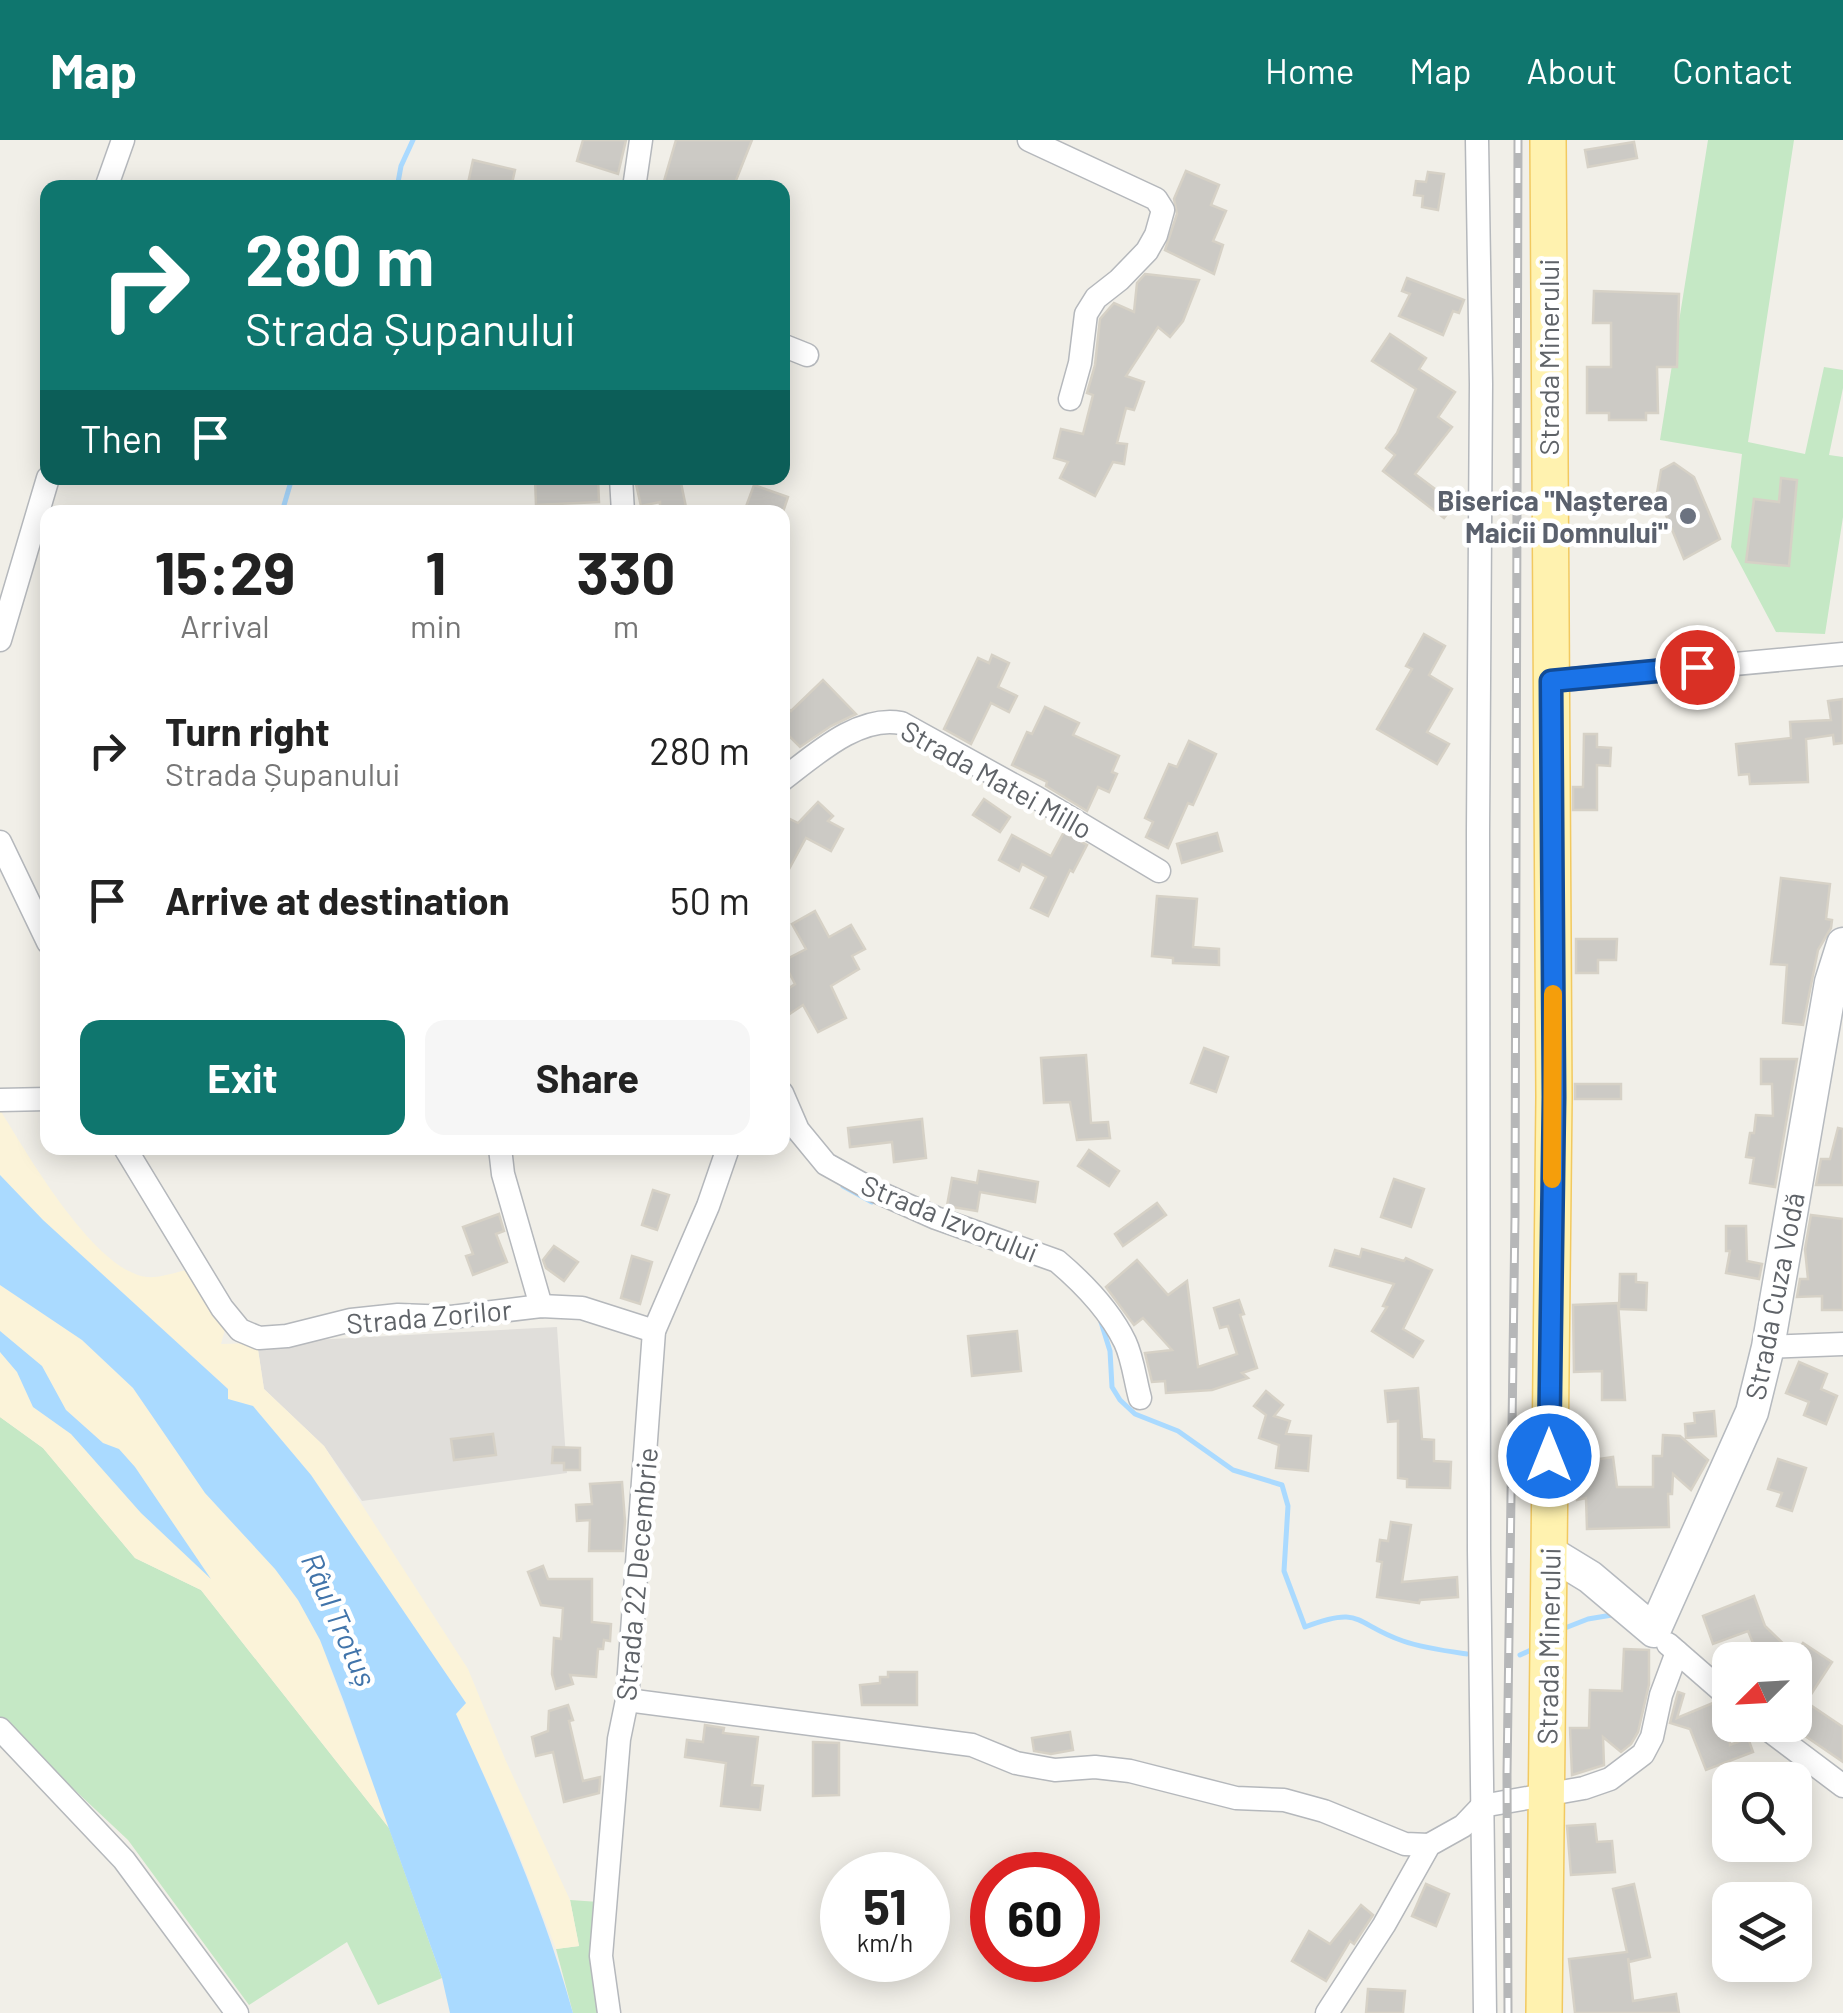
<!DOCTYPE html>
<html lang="en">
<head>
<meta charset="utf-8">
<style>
  :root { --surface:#fff; --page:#f6f6f6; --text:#222; --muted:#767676; --accent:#0f766e }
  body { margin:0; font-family:Barlow,sans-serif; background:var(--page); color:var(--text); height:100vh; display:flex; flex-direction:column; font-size:38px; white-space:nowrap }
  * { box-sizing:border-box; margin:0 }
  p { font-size:32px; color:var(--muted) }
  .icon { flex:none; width:55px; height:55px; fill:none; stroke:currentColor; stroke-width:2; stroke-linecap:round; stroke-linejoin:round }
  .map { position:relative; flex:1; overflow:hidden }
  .details { position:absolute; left:40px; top:365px; width:750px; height:650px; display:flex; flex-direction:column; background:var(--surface); border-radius:20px; box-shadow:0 5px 25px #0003 }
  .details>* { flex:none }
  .top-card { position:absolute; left:40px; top:40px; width:750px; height:305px; border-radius:20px; box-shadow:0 5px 25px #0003; background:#0f766e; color:#fff; overflow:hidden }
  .needle { width:65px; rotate:246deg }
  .tools { position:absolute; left:1712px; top:1502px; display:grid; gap:20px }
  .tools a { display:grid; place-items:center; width:100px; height:100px; border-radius:20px; background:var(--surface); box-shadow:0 5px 25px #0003; font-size:50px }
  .speed { position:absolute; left:820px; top:1712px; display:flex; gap:20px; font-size:50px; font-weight:700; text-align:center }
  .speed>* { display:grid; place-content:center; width:130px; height:130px; border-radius:50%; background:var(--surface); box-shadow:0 5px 25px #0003; line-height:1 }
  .speed small { font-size:25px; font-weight:400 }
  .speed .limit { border:15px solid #d22; background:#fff; color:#111 }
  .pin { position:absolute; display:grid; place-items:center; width:85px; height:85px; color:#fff; margin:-42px; border:5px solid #fff; border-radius:50%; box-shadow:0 2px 10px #0007 }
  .me { position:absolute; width:110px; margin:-55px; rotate:0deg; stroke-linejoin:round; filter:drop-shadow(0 0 8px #0008) }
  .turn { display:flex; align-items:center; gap:35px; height:210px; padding:0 40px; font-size:45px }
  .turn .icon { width:130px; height:130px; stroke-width:2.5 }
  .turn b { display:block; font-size:70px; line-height:85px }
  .then { display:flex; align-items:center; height:95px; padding:0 40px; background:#0003; gap:20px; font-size:38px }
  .eta { display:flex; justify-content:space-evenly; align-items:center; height:170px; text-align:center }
  .eta b { font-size:60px; font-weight:700; line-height:70px }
  .primary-button { display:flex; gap:20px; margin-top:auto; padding:20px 40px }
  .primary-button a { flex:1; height:115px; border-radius:20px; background:var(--accent); color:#fff; font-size:40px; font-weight:700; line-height:115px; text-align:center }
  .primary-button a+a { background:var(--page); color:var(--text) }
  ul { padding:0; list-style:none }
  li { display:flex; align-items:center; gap:30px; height:150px; padding:0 40px }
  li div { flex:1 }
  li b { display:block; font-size:38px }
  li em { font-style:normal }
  header { display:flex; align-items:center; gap:60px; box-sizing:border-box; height:140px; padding:0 50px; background:var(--accent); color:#fff }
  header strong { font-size:48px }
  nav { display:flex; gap:55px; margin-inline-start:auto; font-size:35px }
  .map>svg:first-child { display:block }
  .industrial { fill:#e0deda }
  .green { fill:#c5e8c5 }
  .sand { fill:#fbf3d9 }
  .water { fill:#aadaff }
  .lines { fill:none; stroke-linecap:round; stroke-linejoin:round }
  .stream { stroke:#aadaff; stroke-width:5 }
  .building { fill:#cccac5; stroke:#d6d1c6; stroke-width:2.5 }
  .street-casing { stroke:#b5b8bc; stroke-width:25 }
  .secondary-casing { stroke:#b6babf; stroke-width:35 }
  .primary-casing { stroke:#f2c960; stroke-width:38 }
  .street { stroke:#fff; stroke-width:22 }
  .secondary { stroke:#fff; stroke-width:32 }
  .primary { stroke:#fff2af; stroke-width:35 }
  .rail-casing { stroke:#b6b7b8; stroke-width:9 }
  .rail { stroke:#fff; stroke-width:5; stroke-dasharray:15; stroke-linecap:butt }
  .route-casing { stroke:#114b97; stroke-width:25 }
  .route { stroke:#1a73e8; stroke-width:18 }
  .slow { stroke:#f59e0b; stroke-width:18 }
  .worship-dot { fill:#6b7280; stroke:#fff; stroke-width:4 }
  .labels { text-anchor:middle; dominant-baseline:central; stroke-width:9; stroke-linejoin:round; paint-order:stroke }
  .street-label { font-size:28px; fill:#5f6368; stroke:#fff }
  .worship-label { font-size:28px; font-weight:bold; fill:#5b616d; stroke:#fff; text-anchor:end }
  .water-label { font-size:30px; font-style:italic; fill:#4174aa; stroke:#fff }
</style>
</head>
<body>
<header>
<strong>Map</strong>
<nav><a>Home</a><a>Map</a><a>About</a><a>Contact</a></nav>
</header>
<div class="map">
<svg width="1843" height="1873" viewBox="0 0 1843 1873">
  <rect width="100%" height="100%" fill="#f1efe8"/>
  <path class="industrial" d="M557 1187 567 1333 362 1361 324 1306 264 1249 257 1203Z"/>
  <g class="green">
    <path d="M1708 0H1794L1748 302 1805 314 1824 227 1843 230V248L1829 315 1843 317V377L1825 494 1776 492 1731 407 1742 314 1660 300Z"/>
    <path d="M0 1277 43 1308 135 1418 201 1450 389 1688 442 1838 378 1865 347 1802 249 1865 128 1700 0 1580Z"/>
    <path d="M570 1760 614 1763 610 1820 619 1873H573L556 1809 579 1806Z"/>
  </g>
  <g class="sand">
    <path d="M0 970C27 1013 94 1131 147 1137 159 1138 174 1133 186 1130L227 1182 221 1204 257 1203 264 1249 324 1306 468 1529 505 1619 570 1760 579 1806 556 1809 512 1696 456 1574 466 1563 311 1335 253 1266 227 1259V1248L43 1080 0 1035Z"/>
    <path d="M0 1145 82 1200 133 1248 205 1353 275 1429 298 1460 320 1500 389 1688 201 1450 135 1418 43 1308 0 1277V1212L17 1232 33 1267 71 1294 206 1434 135 1327 119 1310 103 1303 66 1270 42 1226 0 1191Z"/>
  </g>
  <g class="water">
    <path d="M0 1035 43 1080 228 1249V1259L253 1266 311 1335 466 1563 456 1574C501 1672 544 1769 573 1873H450L442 1838 344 1562 320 1500 298 1460 275 1429 205 1353 133 1248 82 1200 0 1145Z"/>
    <path d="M0 1191 42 1226 66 1270 103 1303 119 1309 135 1327 211 1439 141 1373 71 1294 33 1267 17 1232 0 1212Z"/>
  </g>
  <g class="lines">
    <g class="stream">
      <path d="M397 48 401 26 413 0"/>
      <path d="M282 372 292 338"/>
      <path d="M782 988 791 998"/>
      <path d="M843 1046 872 1062"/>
      <path d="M1101 1182 1110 1211 1112 1247 1120 1260 1135 1274 1178 1291 1233 1330 1282 1345 1288 1366 1284 1431 1305 1487C1363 1465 1354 1484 1403 1501 1423 1508 1446 1511 1467 1514"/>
      <path d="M1565 1488 1588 1479 1612 1475"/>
      <path d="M1520 1515 1533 1509"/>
    </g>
  </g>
  <g class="building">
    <path d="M583 0H626L618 34 577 21Z"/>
    <path d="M676 0H752L733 48H662Z"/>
    <path d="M1634 2 1637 18 1588 27 1585 10Z"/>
    <path d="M473 20 515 30 511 48H467Z"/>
    <path d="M1186 31 1219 45 1211 65 1226 71 1213 101 1223 105 1214 134 1165 110 1177 74 1174 59Z"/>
    <path d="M1428 32 1444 34 1438 70 1422 67 1423 56 1414 55 1416 41 1426 42Z"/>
    <path d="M1145 134 1199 140 1183 181 1170 197 1158 187 1126 236 1144 242 1134 270 1126 268 1117 303 1127 304 1124 324 1113 322 1095 356 1060 338 1068 322 1054 318 1061 289 1083 294 1093 255 1087 253 1095 225 1100 179 1114 163 1134 172 1137 143Z"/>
    <path d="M1407 138 1464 160 1459 173 1453 171 1443 195 1399 176 1410 154 1402 151Z"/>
    <path d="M1594 151 1679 154 1677 227H1657L1658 273H1646V280H1609V273H1587V227H1611V183H1593Z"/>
    <path d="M1390 194 1426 218 1419 229 1455 252 1438 277 1452 287 1415 334 1455 364 1444 378 1383 331 1395 315 1386 308 1397 293 1416 249 1372 221Z"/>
    <path d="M1674 323 1694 337 1720 399 1684 419 1657 353 1661 330Z"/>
    <path d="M535 338H598L599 362 536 365Z"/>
    <path d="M667 338H680L687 372H660V362L641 366 636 344Z"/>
    <path d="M1781 338 1797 340 1789 426 1746 422 1754 359 1779 362Z"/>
    <path d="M754 345 788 357 783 372H744Z"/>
    <path d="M1424 494 1445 506 1429 535 1452 549 1427 592 1449 604 1437 624 1377 589 1412 529 1406 526Z"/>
    <path d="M992 515 1009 523 998 547 1017 556 1009 572 991 563 971 604 944 589 978 518 989 523Z"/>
    <path d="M823 540 856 574 831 586 800 607 782 589V564L791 571Z"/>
    <path d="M1843 559V603L1834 604 1833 595 1806 599 1808 642 1750 644 1749 634 1739 635 1736 604 1791 598 1790 582 1831 580 1828 561Z"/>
    <path d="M1045 567 1079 583 1073 595 1119 616 1112 632 1117 634 1109 652 1098 647 1087 671 1046 646 1047 642 1012 625 1027 592 1032 594Z"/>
    <path d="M1584 594H1597V607L1611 608 1610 626 1597 625V670H1573V647H1583Z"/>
    <path d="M1189 601 1216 614 1193 665 1188 663 1168 708 1146 697 1153 682 1145 678 1169 624 1177 627Z"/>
    <path d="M984 659 1010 677 1000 692 973 675Z"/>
    <path d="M818 662 833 676 828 681 843 689 831 711 806 698 782 742V675L798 683Z"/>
    <path d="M1064 692 1087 705 1073 732 1070 730 1048 776 1031 768 1046 737 1022 724 1019 731 999 720 1012 695 1051 716Z"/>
    <path d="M1217 693 1222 711 1182 723 1177 704Z"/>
    <path d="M1781 738 1830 744 1826 779 1832 780 1831 788 1818 810 1803 885 1783 883 1787 825 1771 824Z"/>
    <path d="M1157 756 1197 759 1193 807 1219 809V825L1173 823V818L1152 816Z"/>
    <path d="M815 771 829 797 851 785 865 809 852 816 859 829 831 846 846 878 818 892 803 865 782 879V853L795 844 783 821 806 809 792 784Z"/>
    <path d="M1576 799H1617L1616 820H1598V833H1576Z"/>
    <path d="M1204 908 1228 917 1216 952 1191 943Z"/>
    <path d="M1086 915 1091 983 1108 982 1110 998 1077 1000 1070 962 1044 963 1041 918Z"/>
    <path d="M1761 919H1797L1775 1047 1750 1043 1754 1018 1746 1017 1750 993H1754L1756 975 1773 976 1772 944H1761Z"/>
    <rect x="1575" y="944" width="46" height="15"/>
    <path d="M922 979 926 1018 894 1022 892 1002 850 1007 848 988Z"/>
    <path d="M1838 988 1843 989V1045H1816L1821 1019H1830Z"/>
    <path d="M1089 1010 1119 1031 1109 1046 1078 1026Z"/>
    <path d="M979 1031 1038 1042 1035 1062 980 1052 977 1071 947 1066 952 1038 977 1043Z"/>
    <path d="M1394 1039 1424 1049 1411 1087 1381 1077Z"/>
    <path d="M653 1050 669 1055 657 1090 642 1085Z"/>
    <path d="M1157 1063 1166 1075 1123 1106 1115 1094Z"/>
    <path d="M499 1074 504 1091 496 1094 507 1122 473 1135 466 1116 473 1114 463 1087Z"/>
    <path d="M1811 1075 1843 1079V1170H1822V1156L1797 1157 1800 1139H1808L1805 1109Z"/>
    <path d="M1726 1086H1746L1747 1121 1762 1124 1759 1139 1726 1133 1730 1111H1726Z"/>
    <path d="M554 1106 578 1122 564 1141 546 1128 543 1120Z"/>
    <path d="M1362 1109 1404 1121 1406 1118 1432 1130 1403 1189 1423 1201 1413 1217 1372 1191 1387 1167 1383 1166 1394 1144 1330 1126 1335 1110 1360 1117Z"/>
    <path d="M632 1116 652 1122 640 1164 621 1158Z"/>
    <path d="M1137 1120 1168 1155 1187 1141 1198 1227 1237 1214 1228 1186 1220 1188 1214 1168 1239 1160 1244 1174 1240 1175 1257 1228 1242 1233 1248 1238 1212 1250 1166 1253 1165 1241 1152 1242 1145 1213 1172 1210 1143 1178 1134 1185 1106 1147Z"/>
    <path d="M1620 1134H1636V1142L1647 1143 1646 1170 1619 1169Z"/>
    <path d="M1618 1163 1625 1260H1602V1231L1574 1232 1573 1165Z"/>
    <path d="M1017 1191 1021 1231 972 1236 968 1196Z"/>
    <path d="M1799 1222 1827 1234 1821 1249 1837 1256 1826 1284 1804 1275 1809 1262 1786 1253Z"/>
    <path d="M1418 1248 1422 1299 1434 1300V1321L1451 1322 1450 1348 1407 1347V1339L1398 1338V1281L1388 1282 1385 1251Z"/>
    <path d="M1266 1251 1283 1265 1274 1276 1290 1281 1286 1294 1311 1296 1308 1331 1276 1328 1279 1305 1259 1298 1266 1275 1254 1266Z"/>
    <path d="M1714 1271 1716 1296 1686 1298 1685 1284 1695 1283 1694 1273Z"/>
    <path d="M493 1294 496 1315 454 1320 451 1299Z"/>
    <path d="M1663 1295 1680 1296 1708 1320 1691 1350 1673 1334 1672 1354H1668L1669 1387 1587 1389 1586 1358 1577 1360 1572 1323 1613 1317 1617 1347H1653V1316H1662Z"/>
    <path d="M553 1307 580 1308V1330H564V1323H552Z"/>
    <path d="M1778 1319 1806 1328 1792 1371 1777 1366 1782 1353 1768 1349Z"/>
    <path d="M622 1342 625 1381 623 1411H589L590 1380 577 1381 576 1365 592 1364 590 1344Z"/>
    <path d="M1391 1382 1411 1385 1402 1442 1457 1437 1458 1457 1420 1460 1419 1463 1377 1457 1382 1422 1377 1421 1380 1400 1388 1401Z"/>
    <path d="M543 1426 548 1439H592V1482L611 1484 610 1501 604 1500 603 1509H598L596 1537 570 1535 573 1544 556 1549 552 1534 554 1498 561 1499 563 1468 541 1465 528 1432Z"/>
    <path d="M1754 1456 1765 1486 1795 1515 1803 1503 1832 1522 1806 1562 1843 1587V1622L1795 1589V1520H1760L1748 1491 1713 1504 1703 1476Z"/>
    <path d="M1624 1509 1649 1510V1544L1638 1592 1631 1604 1621 1612 1603 1597 1604 1625 1572 1635 1570 1588H1589L1590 1550 1622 1551Z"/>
    <path d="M888 1532H917V1565H862L860 1545 880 1543V1537H888Z"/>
    <path d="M1678 1552 1684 1554 1677 1578 1713 1563 1729 1573 1730 1605 1748 1598 1753 1612 1706 1630 1690 1589 1670 1583Z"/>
    <path d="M568 1565 573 1580 569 1581 583 1641 600 1637V1641L599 1653 564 1662 553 1612 536 1616 532 1597 548 1591 549 1571Z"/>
    <path d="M705 1585 724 1588 723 1593 758 1597 752 1645 763 1646 760 1670 721 1666 726 1623 685 1617 687 1600 703 1602Z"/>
    <path d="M1070 1592 1073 1610 1051 1614 1034 1611 1032 1598Z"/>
    <path d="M813 1602 839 1603V1655L813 1656Z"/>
    <path d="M1595 1684 1597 1702 1612 1701 1615 1732 1571 1735 1567 1686Z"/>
    <path d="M1426 1744 1449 1754 1436 1786 1412 1776Z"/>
    <path d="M1634 1744 1650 1817 1629 1822 1628 1818 1633 1861 1676 1854 1679 1873H1575L1569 1819 1627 1812 1613 1749Z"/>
    <path d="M1361 1765 1373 1775 1354 1804 1350 1801 1326 1841 1292 1821 1309 1791 1330 1804Z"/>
    <path d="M1368 1849 1405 1851 1403 1873H1366Z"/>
  </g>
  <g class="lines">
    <g class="street-casing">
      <g id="street">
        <path d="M1029 0 1156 59 1163 70 1156 95 1147 111 1119 140 1096 158 1086 174 1080 223 1070 259"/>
        <path d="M1477 0 1481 244 1478 692 1479 1411 1485 1873"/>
        <path d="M106 48 123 0"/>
        <path d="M634 48 641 0"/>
        <path d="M782 205 807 215"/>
        <path d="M621 338 623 372"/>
        <path d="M0 500 48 338"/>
        <path d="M1551 541 1843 514"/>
        <path d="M782 640C815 615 858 575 901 583L1037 658 1159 731"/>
        <path d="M0 702 48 802"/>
        <path d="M782 953 798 990 826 1024 871 1049 936 1078 1057 1121C1083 1143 1110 1171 1125 1202 1133 1219 1135 1240 1140 1258"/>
        <path d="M0 960 48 959"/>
        <path d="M125 1008 222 1168 240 1190 259 1198 287 1196 351 1180 398 1175 451 1177 541 1166 582 1168 654 1191"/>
        <path d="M500 1008 503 1034 541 1166"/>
        <path d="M1768 1207 1843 1204"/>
        <path d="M1668 1504 1730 1558"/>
        <path d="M627 1560 972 1605 1016 1623 1055 1630 1095 1627 1130 1631 1236 1658 1284 1660 1324 1671 1405 1704 1429 1705"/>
        <path d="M1762 1585 1843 1646"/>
        <path d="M0 1589 124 1720 237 1873"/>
        <path d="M609 1873 601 1816 619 1599 627 1560 654 1191 708 1066 728 1008"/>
        <path d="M1327 1873 1384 1785 1429 1705 1463 1686 1482 1666 1584 1648 1610 1639 1643 1614 1652 1597 1661 1555 1677 1512"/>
      </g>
    </g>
    <g class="secondary-casing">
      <path id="secondary" d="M1549 1412 1590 1437 1654 1491 1752 1272 1768 1207 1831 842 1843 804"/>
    </g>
    <g class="primary-casing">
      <path id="primary" d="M1544 1873 1554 957 1548 0"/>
    </g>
    <use href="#street" class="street"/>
    <use href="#secondary" class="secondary"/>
    <use href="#primary" class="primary"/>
    <g class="rail-casing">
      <path id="rail" d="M1508 1873 1507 1635 1515 1077 1518 0"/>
    </g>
    <use href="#rail" class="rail"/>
  </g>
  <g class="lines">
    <g class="route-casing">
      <path id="route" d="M1549 1316 1554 957 1551 541 1697 527"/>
    </g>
    <use href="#route" class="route"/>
    <path class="slow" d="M1552 1039 1553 854"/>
  </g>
  <circle class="worship-dot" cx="1688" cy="376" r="10"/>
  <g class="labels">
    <g class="street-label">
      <text transform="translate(1548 217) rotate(-90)">Strada Minerului</text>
      <text transform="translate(997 639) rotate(29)">Strada Matei Millo</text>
      <text transform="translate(950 1078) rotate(22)">Strada Izvorului</text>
      <text transform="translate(1774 1156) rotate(-79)">Strada Cuza Vodă</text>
      <text transform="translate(429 1176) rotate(-5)">Strada Zorilor</text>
      <text transform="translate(636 1434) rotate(-85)">Strada 22 Decembrie</text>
      <text transform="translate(1548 1506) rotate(-89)">Strada Minerului</text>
    </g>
    <g class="worship-label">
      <text x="1668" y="360">Biserica "Nașterea<tspan x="1668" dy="32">Maicii Domnului"</tspan></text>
    </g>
    <g class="water-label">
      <text transform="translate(340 1479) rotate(66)">Râul Trotuș</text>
    </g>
  </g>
</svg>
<div class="tools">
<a><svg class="needle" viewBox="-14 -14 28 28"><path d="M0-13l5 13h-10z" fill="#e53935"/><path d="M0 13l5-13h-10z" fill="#767676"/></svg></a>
<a><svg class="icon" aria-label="search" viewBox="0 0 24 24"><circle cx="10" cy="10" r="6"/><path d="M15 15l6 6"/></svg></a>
<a><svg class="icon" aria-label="layers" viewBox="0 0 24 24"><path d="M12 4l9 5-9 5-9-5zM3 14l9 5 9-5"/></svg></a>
</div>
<div class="speed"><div>51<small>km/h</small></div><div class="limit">60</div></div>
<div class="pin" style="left:1697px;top:527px;background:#d93025"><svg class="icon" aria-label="arrive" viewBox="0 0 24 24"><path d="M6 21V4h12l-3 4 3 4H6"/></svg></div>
<svg class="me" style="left:1549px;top:1316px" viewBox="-20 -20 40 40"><circle r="17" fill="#1a73e8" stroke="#fff" stroke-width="3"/><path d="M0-11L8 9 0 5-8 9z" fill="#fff"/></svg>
<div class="top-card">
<div class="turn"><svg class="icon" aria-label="right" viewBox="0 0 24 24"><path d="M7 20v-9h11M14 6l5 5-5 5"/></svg><div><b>280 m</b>Strada Șupanului</div></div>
<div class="then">Then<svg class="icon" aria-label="arrive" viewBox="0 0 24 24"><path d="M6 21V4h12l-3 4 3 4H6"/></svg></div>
</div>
<section class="details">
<div class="eta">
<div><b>15:29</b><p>Arrival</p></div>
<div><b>1</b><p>min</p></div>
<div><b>330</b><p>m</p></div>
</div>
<ul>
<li><svg class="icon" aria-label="right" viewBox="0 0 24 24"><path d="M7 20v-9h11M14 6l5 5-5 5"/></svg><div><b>Turn right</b><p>Strada Șupanului</p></div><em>280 m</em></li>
<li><svg class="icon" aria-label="arrive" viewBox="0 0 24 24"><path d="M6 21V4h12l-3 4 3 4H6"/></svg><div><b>Arrive at destination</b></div><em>50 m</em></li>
</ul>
<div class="primary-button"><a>Exit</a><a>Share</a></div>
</section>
</div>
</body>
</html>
